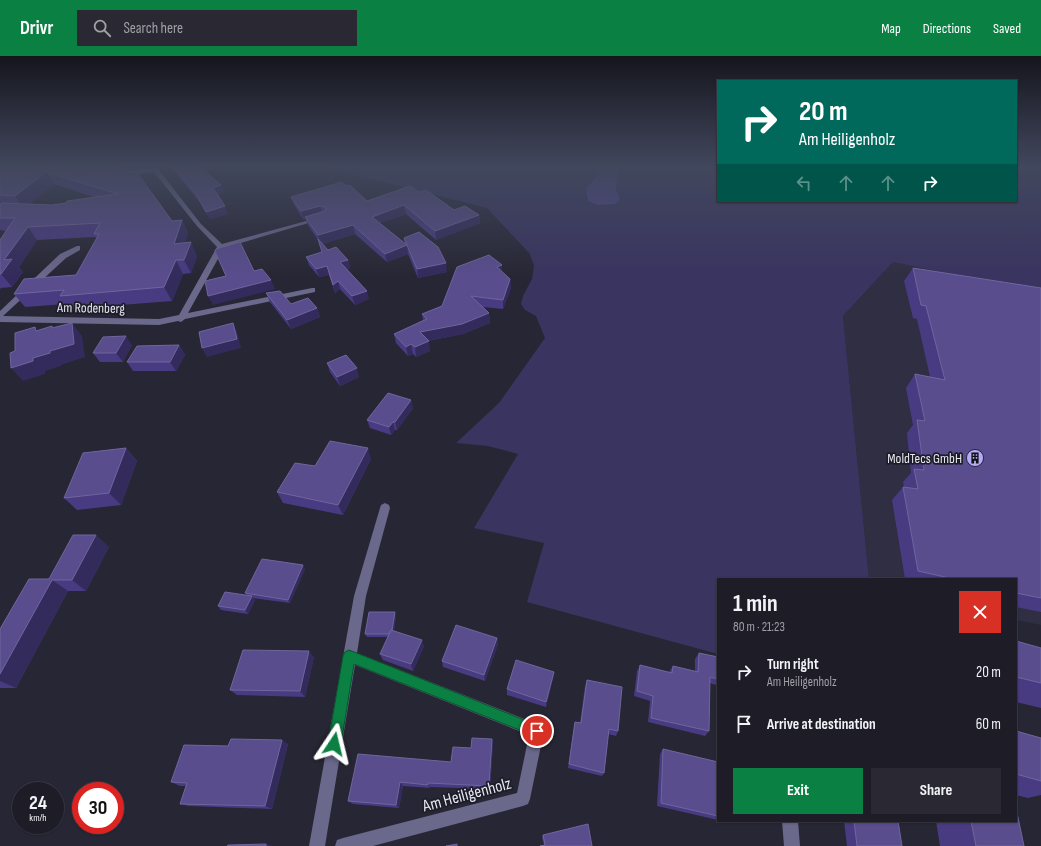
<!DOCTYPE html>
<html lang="en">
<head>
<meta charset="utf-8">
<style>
  :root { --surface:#1d1c27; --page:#2a2933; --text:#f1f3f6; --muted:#a0a1a7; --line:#3b3a44; --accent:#0b8043 }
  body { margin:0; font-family:"Sofia Sans Condensed",sans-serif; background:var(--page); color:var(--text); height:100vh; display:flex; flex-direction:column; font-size:15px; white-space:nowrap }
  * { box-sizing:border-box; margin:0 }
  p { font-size:13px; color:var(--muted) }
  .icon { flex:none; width:22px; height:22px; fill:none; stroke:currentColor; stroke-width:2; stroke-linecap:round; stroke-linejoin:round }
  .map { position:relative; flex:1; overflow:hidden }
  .drawer { position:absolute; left:717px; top:522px; width:300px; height:244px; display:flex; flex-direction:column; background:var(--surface); border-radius:0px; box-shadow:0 1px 3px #0004,0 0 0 1px var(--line) }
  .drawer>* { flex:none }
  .guide { position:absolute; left:717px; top:24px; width:300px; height:122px; border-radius:0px; box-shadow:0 1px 3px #0004,0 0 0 1px var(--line); background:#00695c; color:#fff; overflow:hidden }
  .speed { position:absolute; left:12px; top:726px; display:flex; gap:8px; font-size:20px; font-weight:700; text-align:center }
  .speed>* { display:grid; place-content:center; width:52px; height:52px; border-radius:50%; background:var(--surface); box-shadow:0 1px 3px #0004,0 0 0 1px var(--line); line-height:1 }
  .speed small { font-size:10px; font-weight:400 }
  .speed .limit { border:6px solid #d22; background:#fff; color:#111 }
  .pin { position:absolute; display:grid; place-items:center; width:34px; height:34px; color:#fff; margin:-17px; border:2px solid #fff; border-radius:50%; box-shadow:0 1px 4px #0007 }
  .me { position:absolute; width:44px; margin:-22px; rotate:10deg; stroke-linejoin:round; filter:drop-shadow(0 0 3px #0008) }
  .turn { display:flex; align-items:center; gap:14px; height:84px; padding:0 16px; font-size:18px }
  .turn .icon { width:52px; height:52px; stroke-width:2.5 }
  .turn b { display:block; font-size:28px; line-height:34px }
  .lanes { display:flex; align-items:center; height:38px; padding:0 16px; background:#0003; justify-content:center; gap:20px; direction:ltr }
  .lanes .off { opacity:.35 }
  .round { display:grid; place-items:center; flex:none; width:42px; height:42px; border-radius:0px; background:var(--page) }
  .summary { display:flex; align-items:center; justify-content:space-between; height:68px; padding:0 16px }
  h1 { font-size:24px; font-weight:700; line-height:30px }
  .cta { display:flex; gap:8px; margin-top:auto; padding:8px 16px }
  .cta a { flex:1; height:46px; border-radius:0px; background:var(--accent); color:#fff; font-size:16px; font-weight:700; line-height:46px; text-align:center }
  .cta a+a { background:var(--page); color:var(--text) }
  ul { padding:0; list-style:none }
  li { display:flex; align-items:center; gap:12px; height:52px; padding:0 16px }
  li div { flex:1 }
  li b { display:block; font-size:15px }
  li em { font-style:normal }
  header { display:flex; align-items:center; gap:24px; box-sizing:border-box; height:56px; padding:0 20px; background:var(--accent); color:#fff }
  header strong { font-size:19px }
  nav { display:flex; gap:22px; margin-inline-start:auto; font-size:14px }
  .search { width:280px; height:36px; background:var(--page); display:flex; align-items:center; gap:10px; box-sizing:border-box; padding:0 14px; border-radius:0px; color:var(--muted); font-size:15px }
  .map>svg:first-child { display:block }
  .built { fill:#302e42 }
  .green { fill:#393460 }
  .water { fill:#514693 }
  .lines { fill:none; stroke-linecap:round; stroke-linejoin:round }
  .minor { fill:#6a688b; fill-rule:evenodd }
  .wall { fill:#483b81; fill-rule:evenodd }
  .shaded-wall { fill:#342b5d }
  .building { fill:#594d8d; stroke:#6f669d }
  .route { fill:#0b8043; stroke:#07532c }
  .labels { text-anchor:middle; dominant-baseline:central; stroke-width:3.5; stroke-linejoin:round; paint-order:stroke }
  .street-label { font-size:14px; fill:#e7e7f0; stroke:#1d1d2a }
  .poi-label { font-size:14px; fill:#e7e7f0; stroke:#1d1d2a; text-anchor:end }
  .near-street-label { font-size:17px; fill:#e7e7f0; stroke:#1d1d2a }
</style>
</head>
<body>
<header>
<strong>Drivr</strong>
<div class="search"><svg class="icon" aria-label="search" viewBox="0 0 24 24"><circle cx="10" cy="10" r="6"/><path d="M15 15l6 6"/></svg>Search here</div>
<nav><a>Map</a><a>Directions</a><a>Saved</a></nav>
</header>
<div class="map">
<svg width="1041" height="790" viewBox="0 0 1041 790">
  <rect width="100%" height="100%" fill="#272634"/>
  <path class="built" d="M893 206 1041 237V569L1016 564V523H869L843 260Z"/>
  <path class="green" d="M316 109H718V145H1016V109H1041V237L893 206 843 260 869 523H718V598L527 546 544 487 474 472 518 398 488 390 456 387 499 347 545 282 536 260 525 254 521 248 523 240 532 223 534 210 530 198 487 152Z"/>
  <path class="water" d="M613 109 618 115 616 134 620 143 615 148 598 149 588 145 586 133 599 118 596 112 597 110Z"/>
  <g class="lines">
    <g class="minor">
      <path d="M156 112 158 113 201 168 222 188 317 162 322 163 224 192 188 257 312 232H315V236L185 263 181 266 178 265 159 269 0 266V255L60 198 77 190H80V194L66 202 3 260 159 263 179 259 217 191 197 170 154 116 119 120 116 118 119 116Z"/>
      <path d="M385 447 389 449 390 452 366 540 357 597 542 670 544 675 530 743 528 748 523 750 373 790H335L337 784 343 782 517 737 529 679 355 609 325 790H309L354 540 380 452 381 449Z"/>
      <path d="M782 765H798L800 790H784Z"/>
    </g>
  </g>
  <g class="wall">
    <path d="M0 109H134L132 114H127L128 116 172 165 182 164 188 177 185 187 197 200 191 217 183 218 172 245 70 253 66 248 25 251 14 238 76 219 97 183 95 181 37 184 19 211 23 216 12 231 1 232 0 233V184L6 175 0 174ZM54 128 94 141 66 147 52 149 29 148Z"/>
    <path d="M169 109H219L203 114 221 129 224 136 218 138 228 158 210 163 199 145Z"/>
    <path d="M347 130 367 145 419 136 454 154 479 159 480 167 436 184 406 158 380 167 405 188 404 182 447 216 418 222 408 198 387 206 355 178 322 188 328 194 348 204 350 212 347 213 369 243 355 249 340 233 335 237 329 219 319 221 309 209 306 201 322 196 318 184 308 169 306 163 304 164 294 149 291 141Z"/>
    <path d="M913 212 1041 232V556L1016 551V523H905L892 444 903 431H904L903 426 911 417 907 377 913 369 906 332 915 318 930 321 917 263 913 262 904 225Z"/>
    <path d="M502 216 510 223 511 232 503 253 483 251 489 257 490 267 463 278 428 285 430 295 416 301 413 298 408 300 396 287 394 278 423 264 422 258 442 250Z"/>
    <path d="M266 237 291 248 317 252 320 261 291 273 270 246Z"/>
    <path d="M132 289 123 306H100L93 297Z"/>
    <path d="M179 289 185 299 176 315H133L127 306Z"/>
    <path d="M327 307 359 321 340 330 330 316Z"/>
    <path d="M413 352 397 374H395L391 379 370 372 367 364Z"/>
    <path d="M126 392 137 405 121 449 77 454 64 442Z"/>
    <path d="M371 403 343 459 283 447 277 436 315 410Z"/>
    <path d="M109 491 86 535H68L16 632H0V573L49 523Z"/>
    <path d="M305 513 290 547 253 542 255 544 248 558 221 554 218 550 247 539 245 537Z"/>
    <path d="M396 560 394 575 424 590 413 615 383 604 380 598 388 581H367L365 578Z"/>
    <path d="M497 582 498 588 485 625 443 611 442 605Z"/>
    <path d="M1016 585 1041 592V652L1016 646Z"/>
    <path d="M699 597 718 601V627L716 629 710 627 709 675 705 680 648 666 650 645 634 640 637 615 640 609 669 616 673 610 695 615V603Z"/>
    <path d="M314 601 305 641 237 639 230 634Z"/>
    <path d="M554 616 553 622 546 651 507 639V633Z"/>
    <path d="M587 624 618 675 616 680 608 678 604 717 602 720 568 712 574 670 575 666 580 667 585 630Z"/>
    <path d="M1016 675 1041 682V739L1028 742 1016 739Z"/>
    <path d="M492 683 493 687 490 733 430 731V732L403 730 399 752 353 748 348 745 451 706 471 692Z"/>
    <path d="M288 688 272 753 189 750 180 748 186 730H180L171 726 228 690Z"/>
    <path d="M663 693 718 706V764L657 750 660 698Z"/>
    <path d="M844 765H898L902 790H847Z"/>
    <path d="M936 765H1016L1024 790H940Z"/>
    <path d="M588 768 544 789 542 781 543 779Z"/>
  </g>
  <g class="shaded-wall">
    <path d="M77 109H134L132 114H127L130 120 82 118Z"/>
    <path d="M196 109H219L199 115Z"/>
    <path d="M46 116 54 128 24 153 15 140Z"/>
    <path d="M221 129 224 136 216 139 213 132Z"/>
    <path d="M404 149 406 158 374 169 372 161Z"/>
    <path d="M225 150 228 158 210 163 206 156Z"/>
    <path d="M320 150 323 159 305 161 306 163 304 164 301 155Z"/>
    <path d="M479 159 480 167 436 184 435 175Z"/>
    <path d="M182 164 188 177 181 201 174 188Z"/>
    <path d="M353 169 355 178 321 188 318 179Z"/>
    <path d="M28 171 37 184 19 211 23 216 12 231 1 218 4 204Z"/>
    <path d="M191 186 197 200 191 217 184 204Z"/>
    <path d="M407 189 408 198 387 206 385 198Z"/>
    <path d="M176 204 183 218 172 245 164 231Z"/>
    <path d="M348 204 350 212 342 215 340 206Z"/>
    <path d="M446 207 447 216 418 222 417 213Z"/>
    <path d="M502 209V219L497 211Z"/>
    <path d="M327 210 329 219 319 221 316 213Z"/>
    <path d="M510 223 511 232 503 253V244Z"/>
    <path d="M271 224 275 233 213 249 208 240Z"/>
    <path d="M338 225 340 233 335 237 333 229Z"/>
    <path d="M367 235 369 243 355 249 352 240Z"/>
    <path d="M317 252 320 261 291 273 287 264Z"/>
    <path d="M489 257 490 267 463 278 422 286 420 276Z"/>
    <path d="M72 267 82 280 85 301 61 309V310L45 315V318L23 325 11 312 33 302 50 295Z"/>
    <path d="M233 267 237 276 241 292 207 301 202 292Z"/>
    <path d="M126 280 132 289 123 306 116 297Z"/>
    <path d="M429 285 430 295 416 301 415 291Z"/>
    <path d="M411 288 413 298 408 300 406 291Z"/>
    <path d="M179 289 185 299 176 315 170 306Z"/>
    <path d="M357 312 359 321 340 330 337 321Z"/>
    <path d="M411 344 413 352 397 374 395 366Z"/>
    <path d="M393 366 395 374 391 379 389 371Z"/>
    <path d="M126 392 137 405 121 449 109 437Z"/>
    <path d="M368 392 371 403 343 459 338 449Z"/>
    <path d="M96 479 109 491 86 535 72 524Z"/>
    <path d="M303 509 305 513 290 547 288 544Z"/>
    <path d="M52 524 68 535 16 632 0 625V618Z"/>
    <path d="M252 540 255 544 248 558 245 554Z"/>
    <path d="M395 556 396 560 393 581 392 578Z"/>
    <path d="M497 582 498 588 485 625 484 619Z"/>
    <path d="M422 584 424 590 413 615 411 608Z"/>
    <path d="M309 595 314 601 305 641 300 635Z"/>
    <path d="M554 616 553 622 546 651V646Z"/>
    <path d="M492 683 493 687 490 733 489 730Z"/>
    <path d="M282 684 288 688 272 753 265 750Z"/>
    <path d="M400 726 403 730 399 752 396 749Z"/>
    <path d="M428 727 430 731V732L428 729Z"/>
    <path d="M266 788 273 790H266Z"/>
  </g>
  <g class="building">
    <path d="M0 109H58L75 113 111 109H123L120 115 138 118 172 165 182 164 174 188 191 186 184 204H176L164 231 60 240 64 234 14 238 24 223 76 219 99 178H94L100 167 28 171 4 204 12 203 1 218H0V184L15 162H0V149L2 147 52 149 66 147 67 145 118 138 46 116 15 140 0 139Z"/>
    <path d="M171 109H197L221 129 213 132 225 150 206 156 196 138Z"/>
    <path d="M342 126 347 130 350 129 367 145 410 130 419 136 426 134 454 154 465 150 479 159 435 175 404 149 372 161 407 189 385 198 353 169 318 179 305 161 325 155 326 151 320 150 301 155 291 141Z"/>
    <path d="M419 176 438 191 446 207 417 213 404 182Z"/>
    <path d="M318 183 328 194 336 191 348 204 340 206 367 235 352 240 338 225 333 229 327 210 316 213 306 201 322 196Z"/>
    <path d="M240 186 254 215 262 213 271 224 208 240 205 225 226 220 215 195 216 193Z"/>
    <path d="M489 199 502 209 497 211 510 223 503 244 471 240 489 257 462 268 420 276 429 285 415 291 411 288 406 291 394 278 427 263 422 258 442 250 457 211Z"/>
    <path d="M913 212 1041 232V542L1016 537V523H954L918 515 903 431 918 433 914 413 924 414 917 364 925 365 915 318 945 324 926 250 921 249Z"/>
    <path d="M280 235 291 248 308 242 317 252 287 264 266 237Z"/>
    <path d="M72 267 74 288 50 295V297L33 302V305L11 312 10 297 15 295V277L35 271 36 275 52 270V272Z"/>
    <path d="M233 267 237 283 202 292 199 276Z"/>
    <path d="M126 280 116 297H93L103 281Z"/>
    <path d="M179 289 170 306H127L137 290Z"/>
    <path d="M346 299 357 312 337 321 327 307Z"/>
    <path d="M388 337 411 344 395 366H393L389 371 367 364Z"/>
    <path d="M330 385 368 392 338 449 277 436 295 407 315 410Z"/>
    <path d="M126 392 109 437 64 442 83 397Z"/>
    <path d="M73 479H96L72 524H52L0 618V573L29 523H49Z"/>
    <path d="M262 503 303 509 288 544 245 537Z"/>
    <path d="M225 536 252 540 245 554 218 550Z"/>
    <path d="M369 556H395L392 574H391L389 578H365Z"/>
    <path d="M456 569 497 582 484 619 442 605Z"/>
    <path d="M391 574 422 584 411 608 380 598Z"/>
    <path d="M1016 585 1041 592V627L1016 621Z"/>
    <path d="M243 594 309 595 300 635 230 634Z"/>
    <path d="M699 597 718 601V623L710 621 709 675 651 662 653 640 637 635 640 609 672 617 673 610 698 616Z"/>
    <path d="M516 604 554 616 546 646 507 633Z"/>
    <path d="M587 624 622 631 618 675 609 673 604 717 569 708 575 666 581 667Z"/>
    <path d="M1016 675 1041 682V725L1016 718Z"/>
    <path d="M472 682 492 683 489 730 428 727V729L400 726 396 749 348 745 358 698 451 706 453 691 471 692Z"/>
    <path d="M231 683 282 684 265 750 180 748 187 727 171 726 184 689 228 690Z"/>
    <path d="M663 693 718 706V760L661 747Z"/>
    <path d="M1016 752 1024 790H976L971 765H1016Z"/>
    <path d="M854 765H898L902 790H857Z"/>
    <path d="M588 768 592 790H540L545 789 543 779Z"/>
    <path d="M266 788V790H227L228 789Z"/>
    <path d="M457 788V790H446Z"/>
  </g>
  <linearGradient id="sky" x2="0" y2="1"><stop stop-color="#15151d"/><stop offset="0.5" stop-color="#41475c"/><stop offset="1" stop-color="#41475c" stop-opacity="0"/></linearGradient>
  <rect width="1041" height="220" fill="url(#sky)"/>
  <path class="route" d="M349 594 542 671 544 675 542 679 537 681 354 608 341 688 339 692 334 694 330 692 328 688 343 600 345 596Z"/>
  <defs>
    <g id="building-disc" transform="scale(0.9)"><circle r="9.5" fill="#b3adf9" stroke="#1d1d2a"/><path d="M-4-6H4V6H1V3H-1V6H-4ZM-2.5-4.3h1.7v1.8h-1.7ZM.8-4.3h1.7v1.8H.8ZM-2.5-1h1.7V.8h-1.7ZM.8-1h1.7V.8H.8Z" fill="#111"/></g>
  </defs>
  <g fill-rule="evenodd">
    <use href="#building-disc" x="975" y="402"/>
  </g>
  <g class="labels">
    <g class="street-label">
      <text transform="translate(91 252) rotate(1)">Am Rodenberg</text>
    </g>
    <g class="poi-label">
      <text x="962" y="402">MoldTecs GmbH</text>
    </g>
    <g class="near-street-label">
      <text transform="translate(467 739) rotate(-15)">Am Heiligenholz</text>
    </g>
  </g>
</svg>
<div class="speed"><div>24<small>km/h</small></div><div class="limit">30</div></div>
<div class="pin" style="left:537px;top:675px;background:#d93025"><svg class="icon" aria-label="arrive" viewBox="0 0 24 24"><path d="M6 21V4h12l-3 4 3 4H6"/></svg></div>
<svg class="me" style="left:334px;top:688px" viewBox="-20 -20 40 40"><path d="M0-17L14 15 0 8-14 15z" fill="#0b8043" stroke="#fff" stroke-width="4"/></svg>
<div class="guide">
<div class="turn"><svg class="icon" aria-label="right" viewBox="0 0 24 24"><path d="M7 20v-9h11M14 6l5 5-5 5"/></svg><div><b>20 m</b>Am Heiligenholz</div></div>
<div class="lanes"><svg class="icon off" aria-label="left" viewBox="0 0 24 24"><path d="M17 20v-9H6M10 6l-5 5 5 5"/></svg><svg class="icon off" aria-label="ahead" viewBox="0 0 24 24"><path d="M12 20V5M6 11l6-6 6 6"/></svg><svg class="icon off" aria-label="ahead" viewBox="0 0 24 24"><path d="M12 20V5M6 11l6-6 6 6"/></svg><svg class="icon" aria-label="right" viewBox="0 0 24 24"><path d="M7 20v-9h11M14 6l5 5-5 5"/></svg></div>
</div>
<section class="drawer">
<div class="summary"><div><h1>1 min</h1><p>80 m · 21:23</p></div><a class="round" style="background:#d93025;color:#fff"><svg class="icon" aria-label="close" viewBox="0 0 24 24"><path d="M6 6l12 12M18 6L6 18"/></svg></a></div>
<ul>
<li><svg class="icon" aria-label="right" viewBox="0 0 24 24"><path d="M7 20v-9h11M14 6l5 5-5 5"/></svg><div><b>Turn right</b><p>Am Heiligenholz</p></div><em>20 m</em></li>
<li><svg class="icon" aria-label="arrive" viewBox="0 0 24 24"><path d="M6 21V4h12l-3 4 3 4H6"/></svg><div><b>Arrive at destination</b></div><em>60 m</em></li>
</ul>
<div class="cta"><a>Exit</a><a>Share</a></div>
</section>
</div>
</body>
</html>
